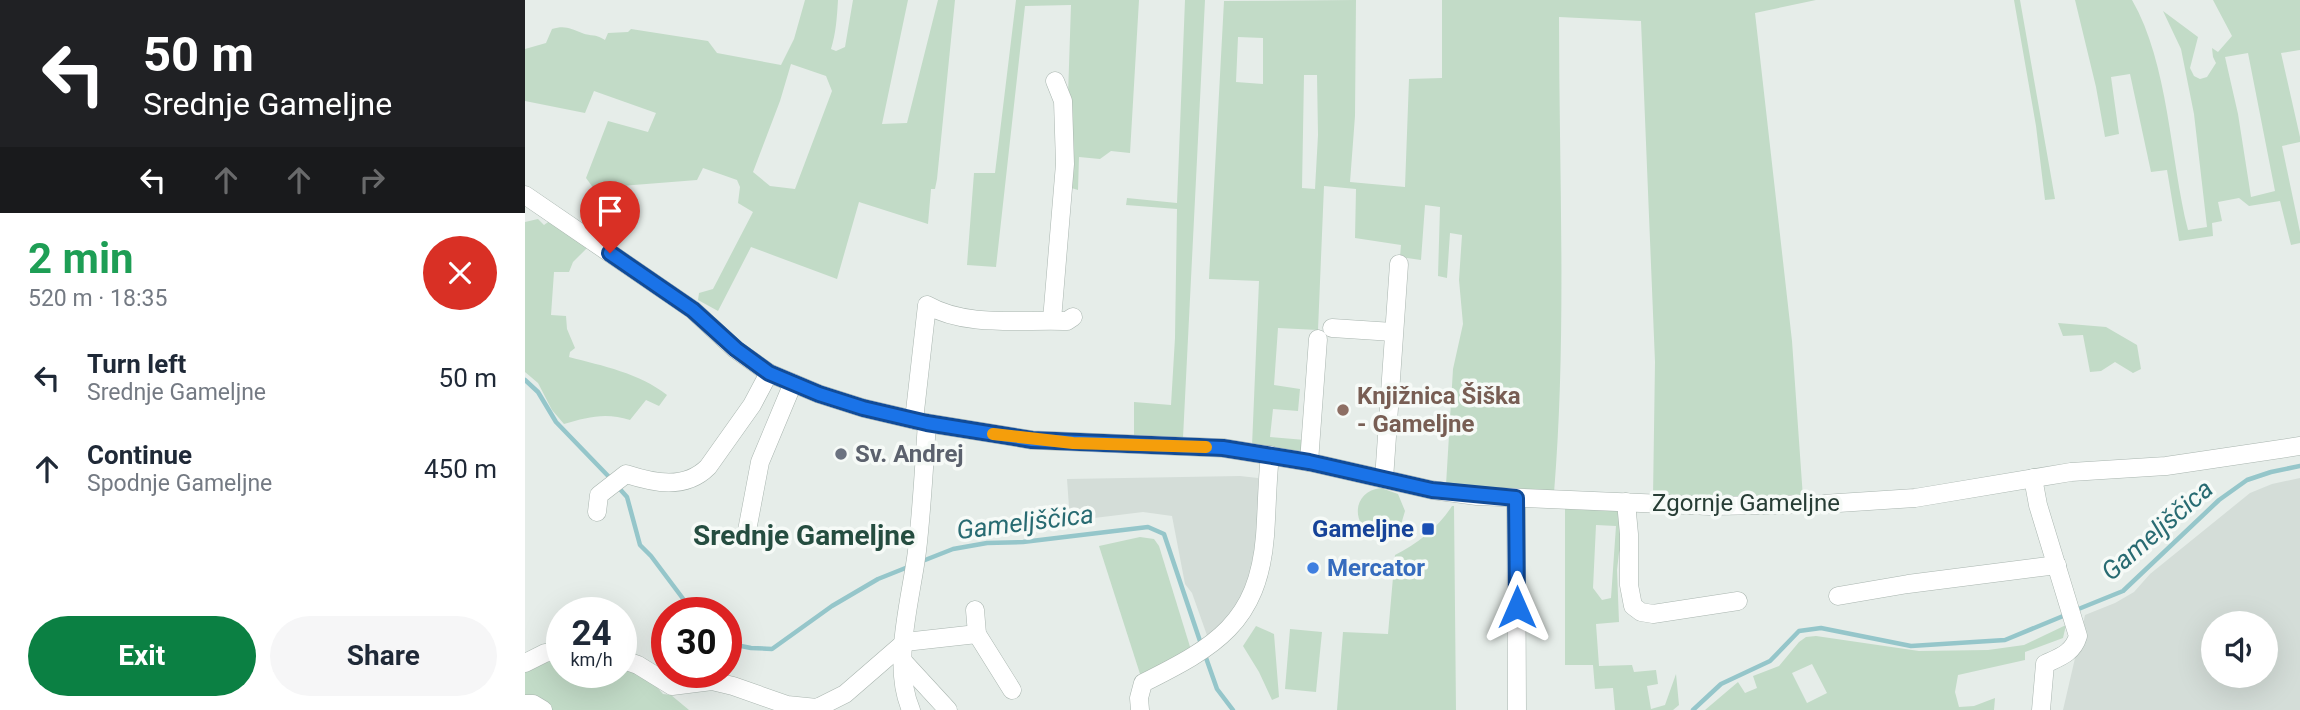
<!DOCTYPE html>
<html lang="en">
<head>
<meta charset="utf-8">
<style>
  :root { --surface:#fff; --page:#f6f6f7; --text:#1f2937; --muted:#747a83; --accent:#0b8043 }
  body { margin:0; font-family:Roboto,sans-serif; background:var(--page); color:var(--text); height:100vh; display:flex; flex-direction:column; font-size:26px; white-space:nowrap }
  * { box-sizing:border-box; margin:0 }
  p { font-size:23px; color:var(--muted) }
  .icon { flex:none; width:38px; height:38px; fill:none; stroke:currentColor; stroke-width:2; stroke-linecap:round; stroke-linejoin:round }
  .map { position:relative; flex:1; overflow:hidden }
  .panel { display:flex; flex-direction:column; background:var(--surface); width:525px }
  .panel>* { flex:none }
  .banner { background:#202124; color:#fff; overflow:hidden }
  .tools { position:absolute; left:1676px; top:611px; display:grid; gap:14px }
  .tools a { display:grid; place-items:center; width:77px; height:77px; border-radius:50%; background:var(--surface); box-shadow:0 7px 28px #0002; font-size:35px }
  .speed { position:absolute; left:21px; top:597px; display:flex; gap:14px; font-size:35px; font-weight:700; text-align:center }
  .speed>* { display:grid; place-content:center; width:91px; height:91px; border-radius:50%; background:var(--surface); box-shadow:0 7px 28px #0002; line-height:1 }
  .speed small { font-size:18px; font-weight:400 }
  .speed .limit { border:10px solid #d22; background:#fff; color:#111 }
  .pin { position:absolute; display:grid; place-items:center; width:60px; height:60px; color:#fff; margin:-72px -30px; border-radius:50% 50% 50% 0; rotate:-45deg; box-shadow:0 0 7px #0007 }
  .pin .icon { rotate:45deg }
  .me { position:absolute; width:77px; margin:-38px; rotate:0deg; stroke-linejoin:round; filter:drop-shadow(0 0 5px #0008) }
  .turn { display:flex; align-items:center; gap:24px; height:147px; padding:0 28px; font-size:32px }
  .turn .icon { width:91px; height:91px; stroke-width:2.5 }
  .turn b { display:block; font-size:49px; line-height:60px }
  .lanes { display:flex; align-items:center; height:66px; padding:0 28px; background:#0003; justify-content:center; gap:35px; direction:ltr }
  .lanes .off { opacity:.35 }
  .round { display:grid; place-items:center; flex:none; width:74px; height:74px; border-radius:37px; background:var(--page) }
  .summary { display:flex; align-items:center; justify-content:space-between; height:119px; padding:0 28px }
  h1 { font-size:42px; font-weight:700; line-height:52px; color:#1e9e55 }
  .primary-button { display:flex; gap:14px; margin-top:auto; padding:14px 28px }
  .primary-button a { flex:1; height:80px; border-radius:42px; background:var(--accent); color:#fff; font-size:28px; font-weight:700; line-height:80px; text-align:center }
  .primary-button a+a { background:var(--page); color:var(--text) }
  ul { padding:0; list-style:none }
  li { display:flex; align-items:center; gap:21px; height:91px; padding:0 28px }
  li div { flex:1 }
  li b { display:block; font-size:26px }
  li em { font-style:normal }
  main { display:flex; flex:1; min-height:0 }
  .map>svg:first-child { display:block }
  .built { fill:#d4ddd8; fill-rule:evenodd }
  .green { fill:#c2dbc7; fill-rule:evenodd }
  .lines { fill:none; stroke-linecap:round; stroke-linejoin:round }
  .stream { stroke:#95c6ca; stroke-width:4.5 }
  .minor-casing { stroke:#a9b5af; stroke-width:19 }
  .minor { stroke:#fff; stroke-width:18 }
  .route-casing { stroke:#114b97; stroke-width:18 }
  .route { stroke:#1a73e8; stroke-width:12 }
  .slow { stroke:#f59e0b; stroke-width:12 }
  .education-dot { fill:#8d6e63; stroke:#f6faf7; stroke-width:2.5 }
  .worship-dot { fill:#6b7280; stroke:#f6faf7; stroke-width:2.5 }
  .transit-dot { fill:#1a4fb4; stroke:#f6faf7; stroke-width:2.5 }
  .shop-dot { fill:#3f7fe0; stroke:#f6faf7; stroke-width:2.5 }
  .labels { text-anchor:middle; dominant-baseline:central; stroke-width:7; stroke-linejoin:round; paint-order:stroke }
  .education-label { font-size:24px; font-weight:bold; fill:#785e54; stroke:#f6faf7; text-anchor:start }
  .worship-label { font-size:24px; font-weight:bold; fill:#5b616d; stroke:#f6faf7; text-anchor:start }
  .street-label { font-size:24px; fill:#273d35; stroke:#f6faf7 }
  .transit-label { font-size:24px; font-weight:bold; fill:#164399; stroke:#f6faf7; text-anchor:end }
  .shop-label { font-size:24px; font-weight:bold; fill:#366cbe; stroke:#f6faf7; text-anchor:start }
  .water-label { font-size:26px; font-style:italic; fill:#286b72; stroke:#f6faf7 }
  .quarter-label { font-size:28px; font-weight:bold; fill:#254d40; stroke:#f6faf7 }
</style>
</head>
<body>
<main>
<section class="panel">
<div class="banner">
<div class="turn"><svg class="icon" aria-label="left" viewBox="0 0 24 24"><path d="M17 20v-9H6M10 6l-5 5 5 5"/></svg><div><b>50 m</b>Srednje Gameljne</div></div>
<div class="lanes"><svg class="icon" aria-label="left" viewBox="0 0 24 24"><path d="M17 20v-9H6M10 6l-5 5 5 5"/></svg><svg class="icon off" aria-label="ahead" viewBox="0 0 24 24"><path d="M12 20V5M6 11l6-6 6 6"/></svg><svg class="icon off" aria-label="ahead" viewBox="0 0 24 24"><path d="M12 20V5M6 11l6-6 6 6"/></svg><svg class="icon off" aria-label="right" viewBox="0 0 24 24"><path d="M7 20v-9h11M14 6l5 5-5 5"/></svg></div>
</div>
<div class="summary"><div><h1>2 min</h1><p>520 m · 18:35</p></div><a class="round" style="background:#d93025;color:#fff"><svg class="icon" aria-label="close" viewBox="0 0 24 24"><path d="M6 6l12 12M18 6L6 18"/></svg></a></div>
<ul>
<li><svg class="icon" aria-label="left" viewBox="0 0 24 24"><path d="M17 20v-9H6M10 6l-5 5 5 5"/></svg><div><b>Turn left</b><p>Srednje Gameljne</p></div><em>50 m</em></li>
<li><svg class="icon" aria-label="ahead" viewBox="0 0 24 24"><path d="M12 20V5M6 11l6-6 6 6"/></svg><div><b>Continue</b><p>Spodnje Gameljne</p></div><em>450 m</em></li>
</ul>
<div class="primary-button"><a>Exit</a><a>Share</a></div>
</section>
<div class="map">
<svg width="1775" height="710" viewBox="0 0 1775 710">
  <rect width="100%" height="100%" fill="#e6ede9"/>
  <g class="built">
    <path d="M715 476 733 478 734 513 729 563 723 591 684 641 667 593 660 584 647 516 618 512 545 521 542 479Z"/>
    <path d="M1775 478V710H1538L1560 615 1590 603 1609 592 1625 574 1725 493 1747 484ZM1689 623H1741V676H1689Z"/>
  </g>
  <g class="green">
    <path d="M280 0H313C312 17 311 33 306 49L311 51 320 47 328 0H383L357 124 382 123 413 0H430L412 179 410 189H406L403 224 334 202 312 279 226 247 193 311 173 300 174 293 188 289 228 212 213 203 215 187 212 180 178 168 172 180 96 186 72 193 61 178 83 121 123 132 131 113 69 91 60 113 0 101V49L21 43 27 29C41 25 45 29 57 33 68 37 68 33 80 40L83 33 103 32 106 29 183 41 192 53 256 65 269 39ZM266 64 301 76 307 91 270 189 245 186 228 172 255 101Z"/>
    <path d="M491 0H614L605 153 586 151 575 159 554 157 553 190 540 186 546 5 500 6 471 267 442 265 449 173H470Z"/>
    <path d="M660 0H680L658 438 609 435V402L646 405 650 338 652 209 601 205 602 198 652 203Z"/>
    <path d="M831 0 830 116 825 182 880 187 884 79 917 78V0H1291L1230 13 1267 341 1278 498 1128 497 1130 362 1116 21 1034 17C1034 176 1042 335 1029 493L921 485 928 369 938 324 934 280 937 235 925 233 922 278 913 276 915 207 900 205 896 260 875 257 876 245 830 238 831 189 799 186 793 330 753 328 749 385 775 389 773 411 748 409 745 437 780 440 778 451 727 446 734 281 684 279 699 1ZM713 37 738 38V84L711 82ZM779 75H792L793 135 790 189 777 188Z"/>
    <path d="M1489 0H1495L1530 199 1520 200 1511 126Z"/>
    <path d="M1550 0H1607C1644 64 1645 159 1663 230L1682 227 1669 114 1656 49 1638 11 1673 37 1665 68 1669 76 1675 79 1682 77 1691 63 1688 57 1687 48 1693 52 1707 36 1688 0H1775V50L1756 53 1775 137V142L1757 146 1775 232V243L1766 245 1755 201 1724 206 1714 198 1693 202 1697 221 1687 223 1688 236 1654 241 1642 170 1626 172 1605 74 1586 77 1594 134 1580 137 1571 87ZM1723 53 1750 191 1726 197 1713 114 1700 57Z"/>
    <path d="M13 219 19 225 26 220 63 247 48 262 44 272H29L26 315 41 316 42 329 50 348 45 352 44 357C78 366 114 373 142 395L134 406 121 400 105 420C81 412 62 417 39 424L27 410 13 383 0 372V222Z"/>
    <path d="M1533 323 1581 327 1612 345 1616 369 1608 373 1590 362 1576 371 1565 372 1558 335 1538 336Z"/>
    <path d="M856 488 873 494 880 511 875 528 861 536 862 527 849 525 847 535C825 521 829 491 856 488Z"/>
    <path d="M927 506H929L931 710H812L818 632 863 634 870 555C892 544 914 527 927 506Z"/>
    <path d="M1040 509 1092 510 1097 513 1099 540 1094 553 1092 570 1094 622 1071 624 1074 666 1107 665 1109 672 1131 670 1133 684 1122 686 1126 709 1140 705 1151 674 1154 705 1148 710H1090L1088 688 1070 689 1068 665H1040ZM1071 525 1091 526 1086 598 1077 600 1068 588Z"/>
    <path d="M615 537 629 539 634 546 666 650 616 677 574 546Z"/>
    <path d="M1541 625 1538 638 1500 652V660L1433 675 1430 692 1434 707 1449 706 1470 698 1469 710H1180L1213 682 1220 693 1232 688 1228 676 1254 666 1274 642 1281 637 1291 636 1394 651 1463 650 1499 645ZM1287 664 1302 693 1282 703 1267 673Z"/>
    <path d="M731 626 749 634 754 697 747 700 734 672 718 646Z"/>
    <path d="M765 629 797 632 791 692 760 689Z"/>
    <path d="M37 654V672H96V663L130 685 138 694 146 695 164 710H0V669Z"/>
  </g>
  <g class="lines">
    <g class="stream">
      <path d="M0 380 13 392 31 422 87 480"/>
      <path d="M93 487 102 497 115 545 126 556 168 612"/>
      <path d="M395 562 428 549 462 543 498 542 623 527 639 534 676 644"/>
      <path d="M1551 610 1598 591 1694 500 1722 480 1746 472 1775 466"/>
      <path d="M201 643 226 648 247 649 307 606 353 579 383 567"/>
      <path d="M680 655 692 689 708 710"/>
      <path d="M1168 710 1196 684 1245 661 1274 631 1296 628 1386 646 1480 640 1543 614"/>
    </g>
    <g class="minor-casing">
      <g id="minor">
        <path d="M0 195 168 310 210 349 244 373 294 394 338 408 402 423 507 440 698 448 784 462 907 490 952 496 1186 506 1298 504 1390 498 1546 472 1641 466 1775 446"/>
        <path d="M527 320 540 164 538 101 530 81"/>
        <path d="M807 328 868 332"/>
        <path d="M389 420 402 305C442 328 498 319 542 321L548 317"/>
        <path d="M784 462 793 339"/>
        <path d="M1508 478 1513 505 1553 636C1548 653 1535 657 1520 664L1516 710"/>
        <path d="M859 479 874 264"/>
        <path d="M991 498 992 710"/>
        <path d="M1101 502 1104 534V585L1108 606 1116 612 1128 614 1213 601"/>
        <path d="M72 512 74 495 101 474C129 483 160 490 183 467L227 405 244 373"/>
        <path d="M221 536 235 462 268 383"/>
        <path d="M1313 596 1383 584 1532 565"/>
        <path d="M450 610 452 634 487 690"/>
        <path d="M96 659 113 665 147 686 187 681 208 686 262 705 292 708 320 694 380 642 452 634"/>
        <path d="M377 660 423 710"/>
        <path d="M0 663 20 653 37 650"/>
        <path d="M0 704H8L18 710"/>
        <path d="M386 710C366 664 386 600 392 551 397 509 399 466 402 423"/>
        <path d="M615 710 614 698 618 683C690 647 733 623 740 536 742 509 742 482 745 455"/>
      </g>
    </g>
    <use href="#minor" class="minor"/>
  </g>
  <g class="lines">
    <g class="route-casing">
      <path id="route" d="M85 253 168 310 211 349 244 373 294 394 338 408 402 423 507 440 698 448 784 462 907 490 991 498 992 607"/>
    </g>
    <use href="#route" class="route"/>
    <path class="slow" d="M468 434 548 443 681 447"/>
  </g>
  <circle class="education-dot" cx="818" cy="410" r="7"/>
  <circle class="worship-dot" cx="316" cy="454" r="7"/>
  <rect class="transit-dot" x="896" y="522" width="14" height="14" rx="3.5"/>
  <circle class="shop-dot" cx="788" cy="568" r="7"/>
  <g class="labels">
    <g class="education-label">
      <text x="832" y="396">Knjižnica Šiška<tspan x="832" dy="28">- Gameljne</tspan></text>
    </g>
    <g class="worship-label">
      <text x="330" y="454">Sv. Andrej</text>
    </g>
    <g class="street-label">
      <text x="1221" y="503">Zgornje Gameljne</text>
    </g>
    <g class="transit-label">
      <text x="889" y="529">Gameljne</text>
    </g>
    <g class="shop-label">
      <text x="802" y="568">Mercator</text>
    </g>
    <g class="water-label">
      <text transform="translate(500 522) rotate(-7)">Gameljščica</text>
      <text transform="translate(1632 530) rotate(-41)">Gameljščica</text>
    </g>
    <g class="quarter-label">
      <text x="279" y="535">Srednje Gameljne</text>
    </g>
  </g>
</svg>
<div class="tools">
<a><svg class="icon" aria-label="sound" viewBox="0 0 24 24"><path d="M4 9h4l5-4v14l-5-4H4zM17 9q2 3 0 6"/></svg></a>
</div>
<div class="speed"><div>24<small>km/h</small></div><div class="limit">30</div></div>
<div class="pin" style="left:85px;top:253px;background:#d93025"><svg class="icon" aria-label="arrive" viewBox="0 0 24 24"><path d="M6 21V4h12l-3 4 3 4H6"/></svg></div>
<svg class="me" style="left:992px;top:607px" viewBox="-20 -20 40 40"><path d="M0-17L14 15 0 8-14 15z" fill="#1a73e8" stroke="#fff" stroke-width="4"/></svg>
</div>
</main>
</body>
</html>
